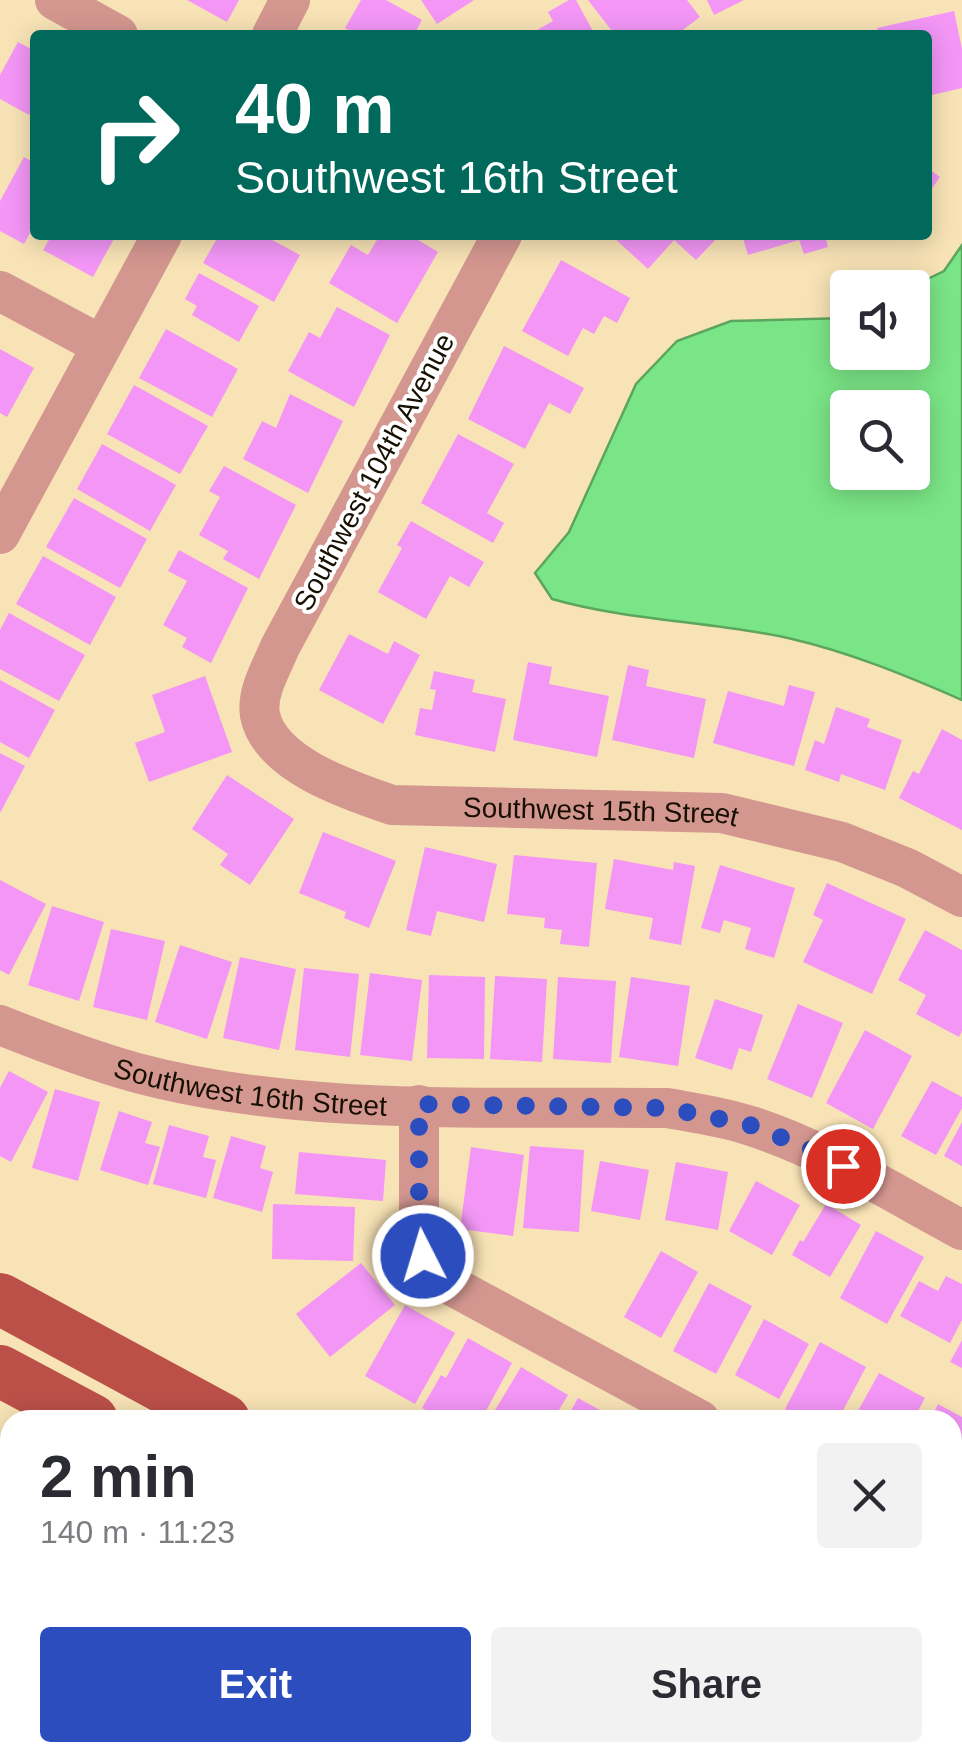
<!DOCTYPE html>
<html lang="en">
<head>
<meta charset="utf-8">
<style>
  :root { --surface:#fff; --page:#f2f2f3; --text:#2b2b33; --muted:#7c7c81; --accent:#2b4dbd }
  body { margin:0; font-family:Arial,sans-serif; background:var(--page); color:var(--text); height:100vh; display:flex; flex-direction:column; font-size:38px; white-space:nowrap }
  * { box-sizing:border-box; margin:0 }
  p { font-size:32px; color:var(--muted) }
  .icon { flex:none; width:55px; height:55px; fill:none; stroke:currentColor; stroke-width:2; stroke-linecap:round; stroke-linejoin:round }
  .map { position:relative; flex:1; overflow:hidden }
  .sheet { position:absolute; left:0px; top:1410px; width:962px; height:352px; display:flex; flex-direction:column; background:var(--surface); border-radius:30px 30px 0 0; box-shadow:0 5px 25px #0003 }
  .sheet>* { flex:none }
  .hud { position:absolute; left:30px; top:30px; width:902px; height:210px; border-radius:10px; box-shadow:0 5px 25px #0003; background:#00695c; color:#fff; overflow:hidden }
  .controls { position:absolute; left:830px; top:270px; display:grid; gap:20px }
  .controls a { display:grid; place-items:center; width:100px; height:100px; border-radius:10px; background:var(--surface); box-shadow:0 5px 25px #0003; font-size:50px }
  .pin { position:absolute; display:grid; place-items:center; width:85px; height:85px; color:#fff; margin:-42px; border:5px solid #fff; border-radius:50%; box-shadow:0 2px 10px #0007 }
  .me { position:absolute; width:110px; margin:-55px; rotate:355deg; stroke-linejoin:round; filter:drop-shadow(0 0 8px #0008) }
  .turn { display:flex; align-items:center; gap:35px; height:210px; padding:0 40px; font-size:45px }
  .turn .icon { width:130px; height:130px; stroke-width:2.5 }
  .turn b { display:block; font-size:70px; line-height:85px }
  .round { display:grid; place-items:center; flex:none; width:105px; height:105px; border-radius:10px; background:var(--page) }
  .headline { display:flex; align-items:center; justify-content:space-between; height:170px; padding:0 40px }
  h1 { font-size:60px; font-weight:700; line-height:75px }
  .cta { display:flex; gap:20px; margin-top:auto; padding:20px 40px }
  .cta a { flex:1; height:115px; border-radius:10px; background:var(--accent); color:#fff; font-size:40px; font-weight:700; line-height:115px; text-align:center }
  .cta a+a { background:var(--page); color:var(--text) }
  .map>svg:first-child { display:block }
  .water { fill:#7ae586; stroke:#5ca55e; stroke-width:2.5; fill-rule:evenodd }
  .building { fill:#f396f6 }
  .lines { fill:none; stroke-linecap:round; stroke-linejoin:round }
  .minor { stroke:#d49790; stroke-width:40 }
  .major { stroke:#bb5049; stroke-width:52 }
  .route { stroke:#2b4dbd; stroke-width:18; stroke-dasharray:0 32.4 }
  .labels { text-anchor:middle; dominant-baseline:central; stroke-width:8; stroke-linejoin:round; paint-order:stroke }
  .street-label { font-size:28px; fill:#171002; stroke:#fff }
</style>
</head>
<body>
<div class="map">
<svg width="962" height="1762" viewBox="0 0 962 1762">
  <rect width="100%" height="100%" fill="#f8e3b6"/>
  <path class="water" d="M962 245V700C905 675 849 652 788 638 709 621 629 621 552 599L535 573 569 532 636 384 677 341 731 321 847 318 848 352H912L911 287 944 271ZM848 408H912V472H848Z"/>
  <g class="building">
    <path d="M187 0H239L227 22Z"/>
    <path d="M361 0H386L422 20 414 35H358L345 28Z"/>
    <path d="M421 0H474L437 24Z"/>
    <path d="M569 0H576L595 35H528L553 21 548 12Z"/>
    <path d="M588 0H687L700 17 676 35H615Z"/>
    <path d="M707 0H744L714 15Z"/>
    <path d="M954 11 962 49V88L928 96V35H879L877 28Z"/>
    <path d="M18 42 35 51V103L29 115 0 99V75Z"/>
    <path d="M24 157 35 163V224L24 244 0 231V201Z"/>
    <path d="M928 168 940 177 928 194Z"/>
    <path d="M52 235H116L93 277 43 250Z"/>
    <path d="M219 235H263L300 255 274 302 203 263Z"/>
    <path d="M380 235H410L438 252 397 323 329 283 351 245 368 255Z"/>
    <path d="M615 235H720L696 260 674 240 648 269 613 237Z"/>
    <path d="M742 235H825L828 247 804 254 799 240 748 255Z"/>
    <path d="M561 260 630 298 617 323 604 316 594 334 583 328 568 356 522 331Z"/>
    <path d="M199 273 259 306 239 342 192 315 197 306 185 299Z"/>
    <path d="M337 307 390 335 354 407 288 371 309 332 320 338Z"/>
    <path d="M166 329 238 369 212 417 139 378Z"/>
    <path d="M504 346 584 388 570 414 549 403 525 449 468 419Z"/>
    <path d="M0 349 34 368 7 417 0 413Z"/>
    <path d="M134 385 208 426 180 474 107 434Z"/>
    <path d="M290 394 343 421 308 493 243 459 262 421 276 428Z"/>
    <path d="M458 434 514 464 487 513 504 523 493 543 421 503Z"/>
    <path d="M102 444 176 485 150 531 77 489Z"/>
    <path d="M224 466 296 505 259 579 223 559 228 551 199 535 220 497 209 491Z"/>
    <path d="M74 498 147 539 120 588 46 547Z"/>
    <path d="M411 521 484 562 469 587 450 576 426 619 378 592 402 548 397 545Z"/>
    <path d="M179 550 248 588 211 663 182 647 187 638 163 625 187 581 168 571Z"/>
    <path d="M43 556 116 597 90 645 16 604Z"/>
    <path d="M9 613 85 655 59 701 0 669V630Z"/>
    <path d="M349 634 388 654 394 641 420 655 383 724 319 690Z"/>
    <path d="M528 662 552 667 549 684 609 696 597 757 513 740Z"/>
    <path d="M628 665 649 670 646 686 706 699 694 758 612 740Z"/>
    <path d="M434 671 475 680 472 692 506 699 495 752 415 735 420 708 432 710 436 690 430 689Z"/>
    <path d="M205 676 232 752 149 782 135 743 165 732 152 695Z"/>
    <path d="M0 680 55 710 29 758 0 742Z"/>
    <path d="M789 685 815 692 794 766 713 743 728 691 784 706Z"/>
    <path d="M836 707 870 719 867 727 902 740 885 790 841 774 839 782 805 770 815 740 824 744Z"/>
    <path d="M942 729 962 740V830L899 798 913 771 919 774Z"/>
    <path d="M0 753 25 766 0 813Z"/>
    <path d="M227 775 294 819 250 885 220 865 228 854 192 829Z"/>
    <path d="M323 832 396 861 369 928 344 918 346 912 299 893Z"/>
    <path d="M425 847 497 864 484 922 437 911 431 936 406 930Z"/>
    <path d="M514 855 597 863 589 947 560 944 562 930 544 928 545 918 507 914Z"/>
    <path d="M614 859 673 870 674 862 695 866 681 945 649 939 653 918 605 909Z"/>
    <path d="M720 865 795 888 774 958 745 949 751 928 724 920 720 933 701 928Z"/>
    <path d="M0 880 46 904 9 975 0 970Z"/>
    <path d="M827 883 906 919 872 994 803 962 823 920 813 915Z"/>
    <path d="M52 906 104 922 79 1001 28 985Z"/>
    <path d="M111 929 165 941 147 1020 93 1007Z"/>
    <path d="M925 930 962 950V1031L959 1037 916 1014 926 995 898 980Z"/>
    <path d="M180 945 232 962 207 1039 155 1022Z"/>
    <path d="M240 957 296 969 279 1050 223 1038Z"/>
    <path d="M304 968 359 974 350 1057 295 1050Z"/>
    <path d="M370 973 422 980 412 1061 360 1055Z"/>
    <path d="M429 975 485 977 484 1059 427 1058Z"/>
    <path d="M495 976 547 979 542 1062 490 1059Z"/>
    <path d="M558 977 616 981 611 1063 553 1059Z"/>
    <path d="M631 977 690 986 678 1066 619 1057Z"/>
    <path d="M715 999 763 1015 751 1052 739 1048 732 1070 695 1058Z"/>
    <path d="M798 1004 843 1023 812 1098 767 1079Z"/>
    <path d="M865 1030 912 1056 873 1129 826 1103Z"/>
    <path d="M9 1071 48 1092 11 1162 0 1156V1088Z"/>
    <path d="M932 1081 962 1097V1108L936 1155 901 1136Z"/>
    <path d="M55 1089 100 1102 78 1181 32 1168Z"/>
    <path d="M119 1111 152 1122 145 1143 160 1147 148 1185 100 1170Z"/>
    <path d="M962 1122V1166L944 1156Z"/>
    <path d="M169 1125 209 1136 203 1157 216 1160 206 1198 153 1184Z"/>
    <path d="M231 1136 266 1146 260 1168 273 1172 262 1212 213 1198Z"/>
    <path d="M530 1146 584 1150 579 1232 523 1228Z"/>
    <path d="M471 1147 524 1155 513 1236 460 1229Z"/>
    <path d="M299 1152 386 1160 383 1201 295 1194Z"/>
    <path d="M600 1161 649 1170 640 1220 591 1211Z"/>
    <path d="M676 1162 728 1172 718 1230 665 1220Z"/>
    <path d="M756 1181 800 1205 772 1255 729 1231Z"/>
    <path d="M273 1204 355 1207 353 1261 272 1259Z"/>
    <path d="M826 1204 861 1225 830 1277 792 1255 800 1240 803 1242Z"/>
    <path d="M876 1231 924 1257 887 1324 840 1298Z"/>
    <path d="M661 1251 698 1272 661 1338 624 1317Z"/>
    <path d="M361 1263 395 1305 330 1357 296 1314Z"/>
    <path d="M946 1276 962 1284V1320L950 1343 900 1316 919 1281 938 1291Z"/>
    <path d="M709 1283 752 1306 716 1374 673 1351Z"/>
    <path d="M405 1305 455 1333 415 1404 365 1376Z"/>
    <path d="M764 1319 809 1344 779 1399 735 1375Z"/>
    <path d="M468 1338 512 1363 481 1420H443L422 1408 441 1375 446 1378Z"/>
    <path d="M962 1340V1368L950 1362Z"/>
    <path d="M820 1342 866 1367 838 1420H806L785 1409Z"/>
    <path d="M521 1367 568 1395 553 1420H489Z"/>
    <path d="M879 1373 925 1398 913 1420H853Z"/>
    <path d="M578 1398 618 1420H566Z"/>
    <path d="M938 1404 962 1417V1468L952 1486V1420H930Z"/>
    <path d="M952 1599 962 1604 952 1629Z"/>
    <path d="M962 1636V1697L952 1692V1653Z"/>
    <path d="M156 1752H212L207 1762H151Z"/>
  </g>
  <g class="lines">
    <g class="minor">
      <path d="M55 0 118 35"/>
      <path d="M272 35 290 0"/>
      <path id="s1" d="M502 235 280 647C272 667 256 692 260 715 270 765 351 791 392 805L722 813 842 842 907 868 962 897"/>
      <path d="M0 291 101 345"/>
      <path d="M0 534 162 235"/>
      <path id="s2" d="M0 1025C45 1043 90 1060 137 1073 302 1117 496 1106 667 1108 695 1113 724 1117 751 1126 825 1150 893 1193 962 1230"/>
      <path d="M419 1105V1238L423 1256 434 1273 452 1286 700 1420"/>
      <path d="M952 1556 962 1561"/>
      <path d="M0 1744 10 1716"/>
      <path d="M63 1762 68 1752"/>
      <path d="M306 1762 311 1752"/>
    </g>
    <g class="major">
      <path d="M0 1299 224 1420"/>
      <path d="M0 1371 92 1420"/>
      <path d="M706 1752 724 1762"/>
      <path d="M838 1752 856 1762"/>
    </g>
  </g>
  <g class="lines">
    <path class="route" d="M423 1256 419 1238V1104L667 1108 750 1125 813 1150 843 1166"/>
  </g>
  <g class="labels">
    <g class="street-label">
      <text transform="translate(374 472) rotate(-62)">Southwest 104th Avenue</text>
      <text stroke="none"><textPath href="#s1" startOffset="915">Southwest 15th Street</textPath></text>
      <text stroke="none"><textPath href="#s2" startOffset="260">Southwest 16th Street</textPath></text>
    </g>
  </g>
</svg>
<div class="controls">
<a><svg class="icon" aria-label="sound" viewBox="0 0 24 24"><path d="M4 9h4l5-4v14l-5-4H4zM17 9q2 3 0 6"/></svg></a>
<a><svg class="icon" aria-label="search" viewBox="0 0 24 24"><circle cx="10" cy="10" r="6"/><path d="M15 15l6 6"/></svg></a>
</div>
<div class="pin" style="left:843px;top:1166px;background:#d93025"><svg class="icon" aria-label="arrive" viewBox="0 0 24 24"><path d="M6 21V4h12l-3 4 3 4H6"/></svg></div>
<svg class="me" style="left:423px;top:1256px" viewBox="-20 -20 40 40"><circle r="17" fill="#2b4dbd" stroke="#fff" stroke-width="3"/><path d="M0-11L8 9 0 5-8 9z" fill="#fff"/></svg>
<div class="hud">
<div class="turn"><svg class="icon" aria-label="right" viewBox="0 0 24 24"><path d="M7 20v-9h11M14 6l5 5-5 5"/></svg><div><b>40 m</b>Southwest 16th Street</div></div>
</div>
<section class="sheet">
<div class="headline"><div><h1>2 min</h1><p>140 m · 11:23</p></div><a class="round"><svg class="icon" aria-label="close" viewBox="0 0 24 24"><path d="M6 6l12 12M18 6L6 18"/></svg></a></div>
<div class="cta"><a>Exit</a><a>Share</a></div>
</section>
</div>
</body>
</html>
